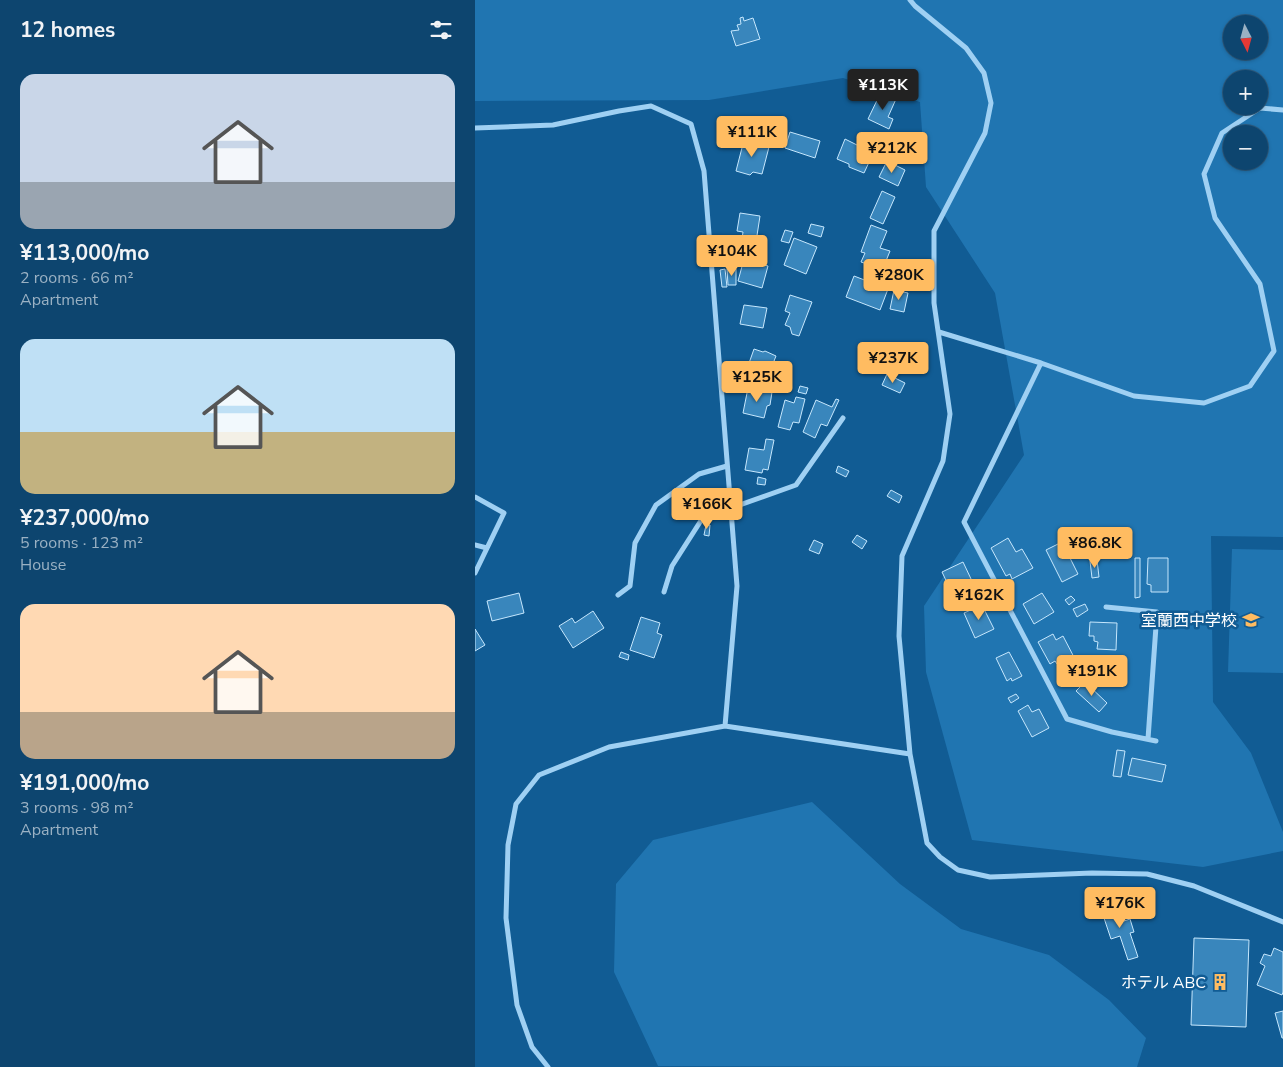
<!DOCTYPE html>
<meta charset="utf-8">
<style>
body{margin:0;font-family:"Nunito Sans","Noto Sans JP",sans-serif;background:#1b4f77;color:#f1f3f6;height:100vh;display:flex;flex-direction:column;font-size:19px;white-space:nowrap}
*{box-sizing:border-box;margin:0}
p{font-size:16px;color:#9ab1c3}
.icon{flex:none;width:28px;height:28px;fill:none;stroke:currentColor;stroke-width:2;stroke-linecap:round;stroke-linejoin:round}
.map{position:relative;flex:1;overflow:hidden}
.sheet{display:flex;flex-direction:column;background:#0d456f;width:475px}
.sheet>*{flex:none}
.needle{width:32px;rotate:174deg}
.fabs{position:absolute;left:748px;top:15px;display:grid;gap:10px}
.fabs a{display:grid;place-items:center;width:45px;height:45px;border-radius:50%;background:#0d456f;box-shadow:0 1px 4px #0004,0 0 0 1px #2d5d82;font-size:25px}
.price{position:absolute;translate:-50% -42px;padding:0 11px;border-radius:5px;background:#ffbc61;color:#111;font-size:16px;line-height:32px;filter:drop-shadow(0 1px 2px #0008)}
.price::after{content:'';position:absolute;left:50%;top:30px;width:15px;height:11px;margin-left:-8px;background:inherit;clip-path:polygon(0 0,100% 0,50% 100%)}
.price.selected{background:#222;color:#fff}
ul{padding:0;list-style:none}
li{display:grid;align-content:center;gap:10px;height:265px;padding:0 20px}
li span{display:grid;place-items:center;height:155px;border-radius:15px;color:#555}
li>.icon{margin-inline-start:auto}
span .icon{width:90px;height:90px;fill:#fffc;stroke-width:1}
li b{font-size:21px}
h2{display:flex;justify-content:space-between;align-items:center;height:60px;padding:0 20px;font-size:21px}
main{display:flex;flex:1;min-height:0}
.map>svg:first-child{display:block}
.green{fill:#2075b1;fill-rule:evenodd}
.building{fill:#3986bc;stroke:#c6e7fd}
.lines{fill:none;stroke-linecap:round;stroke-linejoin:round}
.street{stroke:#9fd0f3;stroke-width:5}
.labels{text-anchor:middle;stroke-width:5;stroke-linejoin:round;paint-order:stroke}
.poi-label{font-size:16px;fill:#fff;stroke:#115c94;text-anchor:end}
</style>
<main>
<section class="sheet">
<h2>12 homes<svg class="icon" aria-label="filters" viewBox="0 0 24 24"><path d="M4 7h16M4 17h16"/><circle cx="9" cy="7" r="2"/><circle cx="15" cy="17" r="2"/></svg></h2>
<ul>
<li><span style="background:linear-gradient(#c9d6e8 70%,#9aa5b1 0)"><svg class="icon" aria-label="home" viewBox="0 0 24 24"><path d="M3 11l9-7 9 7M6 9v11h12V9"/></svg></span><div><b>¥113,000/mo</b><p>2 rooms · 66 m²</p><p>Apartment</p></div></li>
<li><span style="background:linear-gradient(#bfe0f5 60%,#c2b280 0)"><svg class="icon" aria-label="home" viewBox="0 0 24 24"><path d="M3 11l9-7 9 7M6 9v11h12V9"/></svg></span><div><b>¥237,000/mo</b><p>5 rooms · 123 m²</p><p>House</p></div></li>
<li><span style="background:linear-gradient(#ffd9b3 70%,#b9a48a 0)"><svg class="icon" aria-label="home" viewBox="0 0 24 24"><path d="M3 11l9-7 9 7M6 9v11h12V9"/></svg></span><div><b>¥191,000/mo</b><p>3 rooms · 98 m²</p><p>Apartment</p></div></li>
</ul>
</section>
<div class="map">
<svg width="808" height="1067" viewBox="0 0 808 1067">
<rect width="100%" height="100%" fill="#115c94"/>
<!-- green -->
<path class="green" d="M0 0H808V537L736 536 738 702 776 753 808 832V851L728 867 497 840 451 672 449 606 549 455 520 293 451 187 445 102 368 78 234 100 0 101ZM756 24H784V51H756ZM756 79H784V106H756ZM756 134H784V161H756Z
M757 549 808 550V673L753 672Z
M337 802 425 884 486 929 574 955 634 1000 671 1038 662 1067 183 1066 139 972 141 884 178 840Z"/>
<!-- building -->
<path class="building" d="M268 17 269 21 278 18 285 39 261 46 256 31 264 30 262 25 266 24 265 18Z
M406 92 421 99 413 117 418 119 414 129 393 119Z
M315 132 345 141 340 158 310 148Z
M370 139 388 148 385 154 396 158 389 173 374 167V164L362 159Z
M269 140 294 147 287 174 278 172 275 175 261 171Z
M412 161 430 170 423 186 404 177Z
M407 191 420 197 408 224 395 218Z
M265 213 285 216 281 242 267 239 268 232 262 231Z
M336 224 349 227 346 237 333 233Z
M396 225 412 231 405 248 415 251 409 266 404 263 403 268 386 262 390 253 386 252Z
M310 230 318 232 314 243 306 241Z
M319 238 342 247 331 274 309 265Z
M269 259 293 266 287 288 263 281Z
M250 269 252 287H247L245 270Z
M252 269H261V285H253Z
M379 276 413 289 405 310 371 297Z
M419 290 433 293 429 312 415 309Z
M315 295 337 302 324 336 317 334 315 327 310 325 315 313 310 311Z
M269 305 292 308 288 328 265 324Z
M279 349 288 352 290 351 301 356 299 361 306 364 295 377 301 383 299 388 285 382V378L278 375 280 368 273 366Z
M412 374 430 383 425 393 407 385Z
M325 386 333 388 331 394 323 392Z
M276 389 297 392 295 405 292 406 289 418 268 413 272 393Z
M321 397 330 399 324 423 318 422 315 430 303 427 310 400 319 403Z
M361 399 364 400 352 426 346 424 340 438 328 432 341 400 357 407Z
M291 439 299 440 293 470 288 469 287 473 270 470 274 448 289 450Z
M363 466 374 471 371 477 361 472Z
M283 477 291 479 290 485 282 484Z
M416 490 427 496 424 503 412 496Z
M231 492 235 495 227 505 224 502Z
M231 525H235L234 536 229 535Z
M621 534H649V553H621Z
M382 535 392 541 387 549 377 542Z
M533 538 541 552 547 549 558 568 537 579 535 574 531 576 516 548Z
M339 540 348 544 344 554 334 550Z
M587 542 603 574 587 582 571 550Z
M660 558H665V597L660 598Z
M673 558H693V592H676V585L672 584Z
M622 560 624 577 617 578 615 561Z
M488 562 497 581 476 591 467 572Z
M44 593 49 613 17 621 12 601Z
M567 593 579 612 559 624 548 604Z
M596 596 600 600 594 605 590 600Z
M610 604 613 610 602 617 598 609Z
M507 605 519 629 500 638 489 613Z
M118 611 129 628 98 648 84 626 97 618 100 623Z
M166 617 185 623 182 633 187 635 179 658 155 650Z
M615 622 642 623 641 650 622 649 623 642 619 641V636H614Z
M0 629 10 645 0 651Z
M578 634 581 640 588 636 601 661 593 666 590 660 582 664 580 661 575 664 563 642Z
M146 652 154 655 153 660 144 657Z
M534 652 547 676 537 681 536 678 532 681 521 658Z
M637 671H643V680H637Z
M610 682 632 703 624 712 601 691Z
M541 694 544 698 536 703 533 698Z
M553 705 557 712 564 709 574 728 557 737 543 711Z
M642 750 650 751 646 777 638 776Z
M657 758 691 765 687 782 653 775Z
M643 903 649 921 655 919 659 932 655 933 663 957 653 960 645 936 636 939 626 909Z
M719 938 774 940 771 1027 716 1025Z
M799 948 808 952V992L807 995 782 985 790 966 785 963 789 954 796 956Z
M808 1011V1038H807L800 1013Z"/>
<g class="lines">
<!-- street -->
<path class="street" d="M435 0 440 6 491 48 509 73 516 103 510 133 459 231V303L475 414 468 461 427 556 424 636 435 754 452 843 465 857 483 870 515 877 617 873 672 874 719 886 808 922
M0 128 78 125 144 111 176 106 216 124 229 171 262 586 250 726
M464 332 566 363 659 396 729 403 775 386 799 351 785 284 740 218 729 174 747 133 785 108 808 110
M566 363 489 522 592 719 637 732 681 741
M0 497 29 513 0 573
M256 508 321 485 368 418
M0 545 12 548
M189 592 197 566 234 508 254 491
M143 595 155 586 160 543 181 505 224 474 252 466
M631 607 682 612 673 739
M73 1067 57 1047 42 1005 31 918 33 845 41 804 64 775 134 747 250 726 435 754"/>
</g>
<!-- icons -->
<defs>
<g id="school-bare" transform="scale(1.35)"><path d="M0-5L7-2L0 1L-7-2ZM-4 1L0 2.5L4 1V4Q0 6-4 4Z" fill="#ffbc61" stroke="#115c94" stroke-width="2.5" paint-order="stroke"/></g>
<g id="building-bare" transform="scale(1.35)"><path d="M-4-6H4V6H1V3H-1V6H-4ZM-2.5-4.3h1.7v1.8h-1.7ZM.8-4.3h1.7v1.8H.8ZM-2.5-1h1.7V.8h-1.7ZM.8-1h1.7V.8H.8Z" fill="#ffbc61" stroke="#115c94" stroke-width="2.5" paint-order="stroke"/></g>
</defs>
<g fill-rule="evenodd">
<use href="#school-bare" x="776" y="620"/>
<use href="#building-bare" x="745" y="982"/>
</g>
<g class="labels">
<!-- poi labels -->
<g class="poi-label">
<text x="762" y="626">室蘭西中学校</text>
<text x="731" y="988">ホテル ABC</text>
</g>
</g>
</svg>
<div class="fabs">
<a><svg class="needle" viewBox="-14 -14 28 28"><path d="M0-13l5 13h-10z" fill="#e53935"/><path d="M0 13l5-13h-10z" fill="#9ab1c3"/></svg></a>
<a>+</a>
<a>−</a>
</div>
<b class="price selected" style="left:408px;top:111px">¥113K</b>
<b class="price" style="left:277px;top:158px">¥111K</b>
<b class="price" style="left:417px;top:174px">¥212K</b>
<b class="price" style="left:257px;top:277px">¥104K</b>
<b class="price" style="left:424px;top:301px">¥280K</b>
<b class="price" style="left:418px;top:384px">¥237K</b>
<b class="price" style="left:282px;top:403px">¥125K</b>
<b class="price" style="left:232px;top:530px">¥166K</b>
<b class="price" style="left:620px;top:569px">¥86.8K</b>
<b class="price" style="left:504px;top:621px">¥162K</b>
<b class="price" style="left:617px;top:697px">¥191K</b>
<b class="price" style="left:645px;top:929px">¥176K</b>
</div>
</main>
